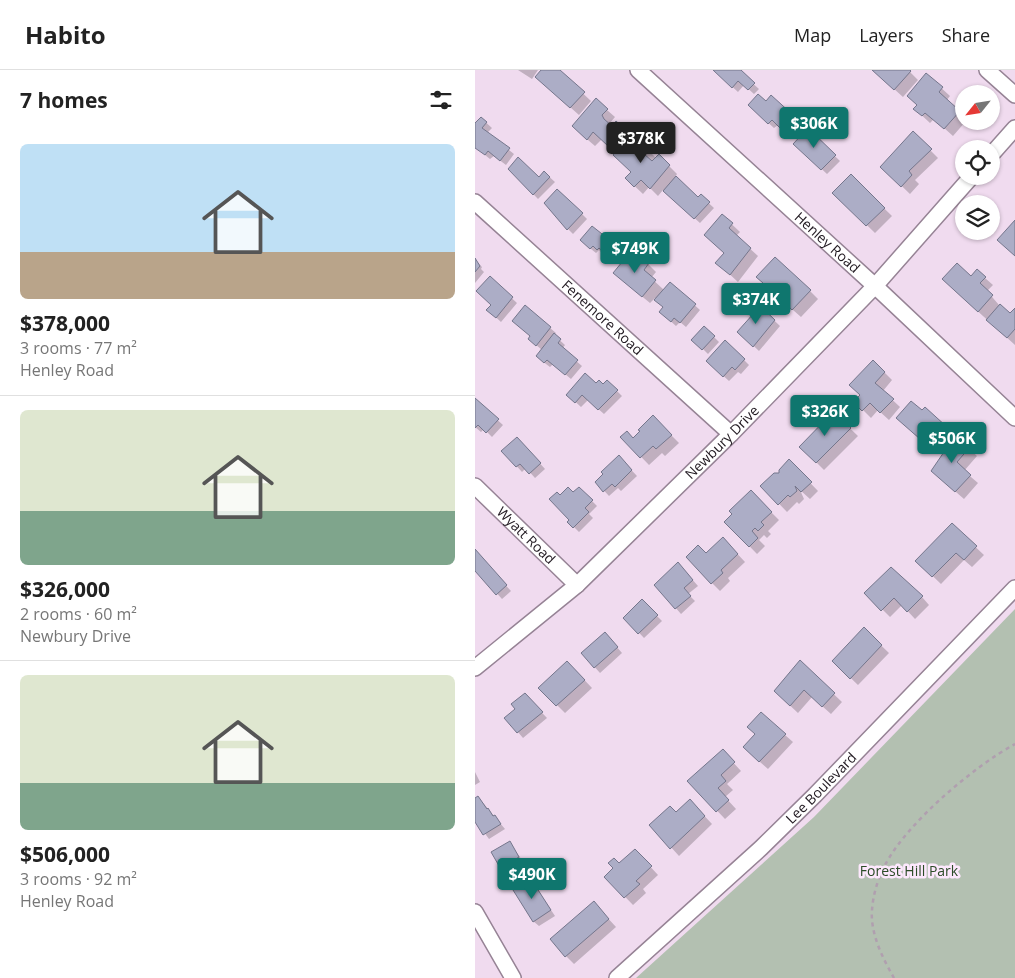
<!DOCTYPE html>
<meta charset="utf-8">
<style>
body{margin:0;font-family:"Open Sans",sans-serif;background:#f6f6f6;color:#222;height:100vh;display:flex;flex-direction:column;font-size:19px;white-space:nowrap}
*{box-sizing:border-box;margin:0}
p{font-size:16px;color:#767676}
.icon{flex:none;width:28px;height:28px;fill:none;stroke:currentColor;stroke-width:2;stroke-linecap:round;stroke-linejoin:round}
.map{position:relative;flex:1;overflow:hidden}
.details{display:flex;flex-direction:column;background:#fff;width:475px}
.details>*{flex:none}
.needle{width:32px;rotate:240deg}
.fabs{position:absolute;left:480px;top:15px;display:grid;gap:10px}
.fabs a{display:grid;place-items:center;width:45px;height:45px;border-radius:50%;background:#fff;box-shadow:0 1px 4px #0004;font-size:25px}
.price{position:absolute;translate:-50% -42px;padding:0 11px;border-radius:5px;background:#0f766e;color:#fff;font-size:16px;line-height:32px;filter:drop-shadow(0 1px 2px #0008)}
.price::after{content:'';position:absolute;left:50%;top:30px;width:15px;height:11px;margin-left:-8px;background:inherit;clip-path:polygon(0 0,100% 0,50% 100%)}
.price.active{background:#222;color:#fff}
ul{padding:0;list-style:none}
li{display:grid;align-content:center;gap:10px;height:265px;padding:0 20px}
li+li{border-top:1px solid #e0e0e0}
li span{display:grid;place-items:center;height:155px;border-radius:8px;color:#555}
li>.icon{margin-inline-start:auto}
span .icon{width:90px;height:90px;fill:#fffc;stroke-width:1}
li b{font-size:21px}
h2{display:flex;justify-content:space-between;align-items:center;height:60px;padding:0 20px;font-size:21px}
header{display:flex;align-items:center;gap:30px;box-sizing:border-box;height:70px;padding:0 25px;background:#fff;border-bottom:1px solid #e0e0e0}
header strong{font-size:24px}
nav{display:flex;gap:28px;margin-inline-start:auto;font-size:18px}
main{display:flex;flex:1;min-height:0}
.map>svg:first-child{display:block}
.green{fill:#b3c0b1}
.shadow{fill:#0003}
.building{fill:#acadc6;stroke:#75768c}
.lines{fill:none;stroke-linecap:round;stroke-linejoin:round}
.minor-casing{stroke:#968395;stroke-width:18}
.path{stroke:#b09faf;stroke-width:2.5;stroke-dasharray:4 4;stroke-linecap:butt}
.minor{stroke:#fff;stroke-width:15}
.labels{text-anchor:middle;stroke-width:5;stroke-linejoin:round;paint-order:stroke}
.street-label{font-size:14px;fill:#201920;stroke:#fde8fd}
.park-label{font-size:14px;fill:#2c4c27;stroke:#fde8fd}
</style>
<header>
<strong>Habito</strong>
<nav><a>Map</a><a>Layers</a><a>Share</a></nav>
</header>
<main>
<section class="details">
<h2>7 homes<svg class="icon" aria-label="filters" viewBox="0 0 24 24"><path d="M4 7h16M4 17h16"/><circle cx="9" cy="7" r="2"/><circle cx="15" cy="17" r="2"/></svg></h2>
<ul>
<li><span style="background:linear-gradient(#bfe0f5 70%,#b9a48a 0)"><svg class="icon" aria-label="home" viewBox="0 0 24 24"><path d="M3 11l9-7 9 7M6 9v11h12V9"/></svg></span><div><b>$378,000</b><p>3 rooms · 77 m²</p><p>Henley Road</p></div></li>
<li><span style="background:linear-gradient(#dfe7d0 65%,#7fa58c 0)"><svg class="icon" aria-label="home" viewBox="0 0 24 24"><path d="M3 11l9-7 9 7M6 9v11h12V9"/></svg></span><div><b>$326,000</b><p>2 rooms · 60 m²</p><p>Newbury Drive</p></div></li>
<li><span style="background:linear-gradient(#dfe7d0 70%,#7fa58c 0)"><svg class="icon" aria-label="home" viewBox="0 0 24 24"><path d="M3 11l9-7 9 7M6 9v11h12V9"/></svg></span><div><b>$506,000</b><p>3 rooms · 92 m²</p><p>Henley Road</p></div></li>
</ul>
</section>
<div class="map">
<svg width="540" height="908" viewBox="0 0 540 908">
<rect width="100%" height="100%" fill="#f0dbef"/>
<!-- green -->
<path class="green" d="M540 539V908H161L339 747Z"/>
<!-- shadow -->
<path class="shadow" d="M43 0H63L57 9Z
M68 0H83L116 31 104 45 69 14Z
M239 0H263L284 19 279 24 269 15 263 22Z
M398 0H433L443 10 428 27Z
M451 4 475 26 471 31 489 47V51H491L478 66 459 49 455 53 440 39 443 36Z
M291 32 317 46 322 51 311 63 303 55 299 58 279 40Z
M132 40 140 47 134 54 136 56 138 57 141 53 156 67 147 77 151 82 173 80 181 88 184 86 202 104 200 107 223 129 226 126 239 138 225 153 188 120 183 126 174 117 168 124 151 108 157 102 141 83 127 69 120 76 106 64Z
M6 48 17 58 12 63 39 84 31 95 19 86 15 89 0 77V56Z
M333 60 365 91 352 104 320 74Z
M438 63 463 88 440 110 444 114 435 124 407 97Z
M34 99 64 109 70 103 80 112 63 129Z
M376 106 417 146 400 163 359 123Z
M83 120 112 149 98 164 81 147 83 144Z
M248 146 265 162 261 166 283 186 263 212 250 200Z
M111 175 140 176 145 181 138 189 130 182 128 184 124 180 121 183Z
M0 190 7 197 6 199 9 202 0 213Z
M173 194 181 202 176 208 189 220 195 213 225 240 211 257 205 252 201 256 191 247 189 238 180 228 175 233 147 210Z
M496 207 510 208 518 215 512 221 524 235 536 245 540 240V275L476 217Z
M15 208 42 233 26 252 13 240 17 235Z
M285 218 335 221 343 229 326 247 310 233 306 238Z
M281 233 305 256 284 281 264 262 281 243Z
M50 237 81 263 79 265 90 275 87 279 107 296 96 309 78 294 75 297 67 291V280L60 274 57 266Z
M229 257 244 272 233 284 218 269Z
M250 271 274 295 266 304 263 302 254 311 232 291Z
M398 291 417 310 408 321 425 337 414 350 403 340 396 348 380 332 386 326Z
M132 311 147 326 129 344 113 330 106 337 93 325 121 315H128Z
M0 330 28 355 17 367 9 359 6 362 0 357Z
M450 339 502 386 489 401 503 413 489 429 466 409 473 379 469 375 461 383 431 356Z
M359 343 383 366 349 400 326 377Z
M178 347 204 373 190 386 187 383 174 395 147 367 158 369Z
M42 368 70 399 60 408 51 398 47 402 28 381Z
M144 387 162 406 146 421 143 418 134 426 121 412Z
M314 391 343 421 335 429 325 420 329 429 324 434 322 432 312 442 287 416 306 404Z
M104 418 122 436 114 444 118 448 104 462 94 452 96 450 85 427 98 424Z
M276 422 304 450 293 461 296 464 292 468 289 465 284 470 290 476 282 484 251 452Z
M477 455 509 485 497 497 489 490 466 514 442 491Z
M256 477 270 492 253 508 255 511 245 521 237 513 231 485Z
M0 481 36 521 27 529 0 499Z
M208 499 223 516 213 524 220 531 206 544 181 515Z
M391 523 447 527 454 535 440 549 427 535 415 547Z
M167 531 187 551 169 568 150 548Z
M389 559 414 583 383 615 358 591Z
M135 569 147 583 125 603 108 584Z
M325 592 367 632 356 644 337 627 323 643 308 629Z
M100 600 117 618 90 643 65 618Z
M50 625 72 648 48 668 31 648 42 639Z
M310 665 318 672 293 699 277 685Z
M255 689 266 701 252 714 258 720 250 727 261 739 250 749 214 711Z
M0 702 5 712 0 715Z
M3 727 30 759 14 769 0 750V729Z
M222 738 237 754 204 786 176 755 201 743Z
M35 773 49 793 43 795 49 805 37 812 32 807Z
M160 780 183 805 168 819 171 823 158 835 131 807Z
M56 810 80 846 64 856 58 851Z
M119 833 141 857 99 894 91 886Z"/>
<!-- building -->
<path class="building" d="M66 0H85L110 22 95 38 60 7Z
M238 0H266L280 13 273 20 263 11 257 18Z
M397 0H435L436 1 419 20Z
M451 3 468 17 464 22 485 41 469 59 450 43 447 46 438 39 442 35 432 26Z
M283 24 291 31 296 25 318 45 306 59 297 50 293 54 273 35Z
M121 28 133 39 127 45 129 49 137 56 141 51 149 58 133 76 118 62 112 70 97 56Z
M6 47 12 52 7 58 35 78 25 91 13 81 10 85 0 78V53Z
M333 58 361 85 346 100 318 74Z
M438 61 457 79 434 101 437 105 426 117 405 97Z
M162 68 174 79 169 84 177 91 184 84 195 95 175 119 166 110 159 117 150 108 156 102 138 85 146 75 151 80Z
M43 87 64 107 69 101 75 107 58 125 33 99Z
M376 104 410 138 391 156 357 123Z
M201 106 223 127 226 124 235 132 219 149 188 121Z
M82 119 108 143 92 160 69 133Z
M247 144 258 153 254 158 276 178 255 205 240 193 249 183 229 165Z
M540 150V186L522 170Z
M117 156 141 175 132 185 124 178 122 180 118 176 115 179 105 170Z
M157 180 174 193 169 200 181 210 167 227 138 203Z
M300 187 336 220 317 240 302 226 297 231 283 218 288 213 281 207Z
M0 188 5 196 0 202Z
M482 193 496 206 502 199 511 207 505 213 518 225 503 242 467 209Z
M15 206 38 227 21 248 11 240 16 235 1 221Z
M195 212 221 234 205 253 199 248 196 252 184 242 188 237 179 230Z
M281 232 300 250 278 277 262 262 279 243 274 239Z
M525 234 535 243 540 238V259L532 268 511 250Z
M50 235 76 257 61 276 53 269 55 266 37 251Z
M229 256 240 266 227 280 216 270Z
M79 263 86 269 83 273 103 290 90 305 72 290 69 293 61 286Z
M250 270 270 289 260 300 257 297 248 307 231 291Z
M398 290 410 302 400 313 419 329 405 343 395 333 387 341 378 332 385 325 374 315Z
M110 303 121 313 124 310 128 314 132 310 143 320 123 340 107 325 100 333 91 325Z
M0 328 24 349 11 363 3 355 0 358Z
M436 331 447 340 450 337 472 357 453 376 421 348Z
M359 341 376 358 341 393 324 377Z
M178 345 197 365 181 379 178 376 165 388 145 367 152 361 158 368 165 361 163 360Z
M478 363 495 377 482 392 496 405 480 422 456 401 471 379 467 375Z
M42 367 66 393 54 404 45 394 41 397 26 381Z
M144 385 157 400 140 417 137 414 128 422 120 412 128 404 126 402Z
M314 389 337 412 326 422 320 416 322 421 315 427 313 425 303 435 285 416 299 403H304V400Z
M93 417 98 422 104 417 118 430 110 438 114 442 98 458 92 452 94 450 74 429 82 422 85 425Z
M276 420 297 442 286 452 289 455 283 461 280 458 277 461 283 468 274 477 249 452 257 444 254 441Z
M477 453 502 476 489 490 481 483 457 507 440 491Z
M248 467 263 484 246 500 248 503 236 514 211 487 223 475 231 483Z
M0 479 32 515 21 525 0 501Z
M203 492 218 510 209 518 216 526 200 539 179 515Z
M416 497 448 526 432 542 419 528 406 541 389 523Z
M167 529 183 545 163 564 148 548Z
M389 557 407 575 375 609 357 591Z
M130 562 143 577 119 598 106 583Z
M325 590 360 623 347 637 329 620 315 636 299 621Z
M92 591 110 610 81 636 63 618Z
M50 623 68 642 42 663 29 648 40 639 36 634Z
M286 642 311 664 284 692 268 677 280 664 272 657Z
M248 679 260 692 246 705 251 711 243 718 254 730 241 742 212 711Z
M3 726 12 739 13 738 18 746 20 745 26 754 8 765 0 752V728Z
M215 729 230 746 195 779 174 755 195 736 201 742Z
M35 771 44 787 39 790 45 800 31 808 16 782Z
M160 779 177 796 161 811 165 814 149 828 129 807 138 798 133 793 139 788 144 793Z
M56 809 76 840 58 852 38 820Z
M119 831 134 849 90 887 75 869Z"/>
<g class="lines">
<!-- minor casing -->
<g class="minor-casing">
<g id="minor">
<path id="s1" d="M163 0 400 216 540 348"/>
<path d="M512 0 540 25"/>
<path d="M516 85 540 58"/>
<path id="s2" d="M0 132 256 364"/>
<path id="s3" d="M0 416 102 515"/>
<path id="s4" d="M0 598 102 515 256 364 400 216 497 106"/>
<path d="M0 842 38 908"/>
<path id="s5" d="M142 908 286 778 340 725 540 518"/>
</g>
</g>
<!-- path -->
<path class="path" d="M419 908C408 889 395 863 397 840 398 825 403 808 410 795 432 753 498 697 540 674"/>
<!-- minor -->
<use href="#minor" class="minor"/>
</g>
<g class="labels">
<!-- street labels -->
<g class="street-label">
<text dy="5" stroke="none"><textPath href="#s1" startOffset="256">Henley Road</textPath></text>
<text dy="5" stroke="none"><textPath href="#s2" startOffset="172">Fenemore Road</textPath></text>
<text dy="5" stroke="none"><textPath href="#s4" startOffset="335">Newbury Drive</textPath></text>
<text dy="5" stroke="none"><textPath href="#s3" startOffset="71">Wyatt Road</textPath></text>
<text dy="5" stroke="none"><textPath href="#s5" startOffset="279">Lee Boulevard</textPath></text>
</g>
<!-- park labels -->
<g class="park-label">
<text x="434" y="806">Forest Hill Park</text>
</g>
</g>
</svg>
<div class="fabs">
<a><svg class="needle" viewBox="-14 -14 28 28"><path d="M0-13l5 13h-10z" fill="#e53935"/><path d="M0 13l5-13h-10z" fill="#767676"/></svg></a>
<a><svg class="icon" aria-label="locate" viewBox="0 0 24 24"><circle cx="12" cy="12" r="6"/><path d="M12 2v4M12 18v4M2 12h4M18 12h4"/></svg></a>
<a><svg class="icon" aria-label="layers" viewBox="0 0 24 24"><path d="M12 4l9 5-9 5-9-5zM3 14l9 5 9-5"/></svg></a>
</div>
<b class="price" style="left:339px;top:79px">$306K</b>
<b class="price active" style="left:166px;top:94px">$378K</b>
<b class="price" style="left:160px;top:204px">$749K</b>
<b class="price" style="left:281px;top:255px">$374K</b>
<b class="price" style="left:350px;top:367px">$326K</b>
<b class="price" style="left:477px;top:394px">$506K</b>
<b class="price" style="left:57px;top:830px">$490K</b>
</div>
</main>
